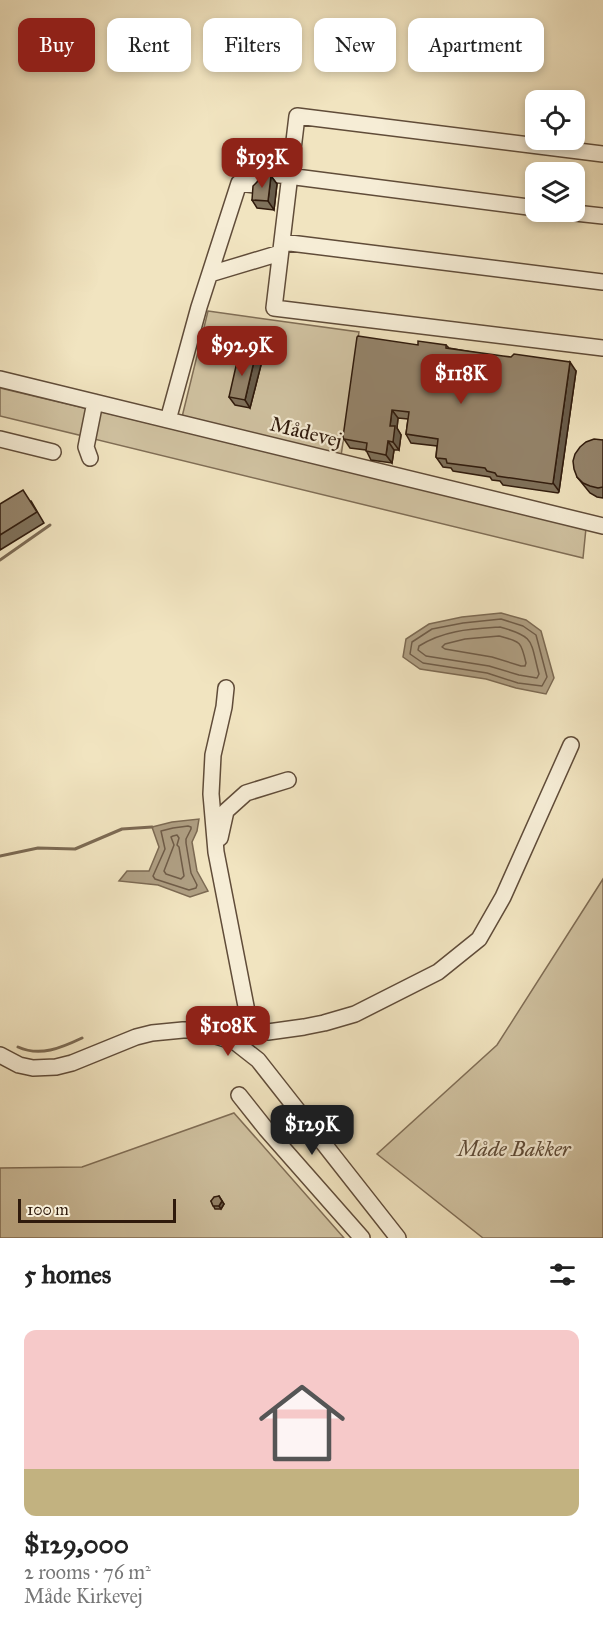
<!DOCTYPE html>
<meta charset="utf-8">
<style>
body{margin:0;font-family:"IM FELL Great Primer",serif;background:#f6f6f6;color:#222;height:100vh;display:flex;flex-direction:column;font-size:22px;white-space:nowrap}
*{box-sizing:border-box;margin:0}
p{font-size:20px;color:#767676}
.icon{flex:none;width:33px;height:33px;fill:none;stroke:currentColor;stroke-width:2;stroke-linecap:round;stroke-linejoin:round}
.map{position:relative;height:1238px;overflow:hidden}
.side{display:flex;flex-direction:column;background:#fff;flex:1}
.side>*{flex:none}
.hud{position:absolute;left:18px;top:18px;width:567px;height:54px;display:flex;gap:12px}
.tools{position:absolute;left:525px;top:90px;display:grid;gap:12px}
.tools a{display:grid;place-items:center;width:60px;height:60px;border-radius:12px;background:#fff;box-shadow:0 3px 9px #0003;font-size:30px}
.scale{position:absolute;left:18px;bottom:15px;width:158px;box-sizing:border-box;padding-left:6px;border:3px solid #2f1a0c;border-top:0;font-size:16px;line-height:21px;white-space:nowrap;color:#2f1a0c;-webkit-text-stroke:4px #f6edd6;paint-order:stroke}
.price{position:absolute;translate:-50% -51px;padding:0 14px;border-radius:12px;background:#8f2418;color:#fff;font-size:20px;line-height:39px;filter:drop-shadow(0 2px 3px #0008)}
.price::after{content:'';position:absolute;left:50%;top:36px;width:18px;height:14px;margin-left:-9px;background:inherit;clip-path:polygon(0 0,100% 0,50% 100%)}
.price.selected{background:#222;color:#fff}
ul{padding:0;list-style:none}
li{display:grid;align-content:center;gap:12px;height:318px;padding:0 24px}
li span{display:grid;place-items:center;height:186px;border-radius:12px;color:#555}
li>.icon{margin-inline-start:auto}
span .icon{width:108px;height:108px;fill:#fffc;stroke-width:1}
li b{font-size:26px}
h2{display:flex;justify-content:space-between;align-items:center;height:72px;padding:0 24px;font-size:26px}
.pill{padding:0 21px;border-radius:12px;background:#fff;box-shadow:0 3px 9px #0003;font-size:21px;line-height:54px}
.pill.selected{background:#8f2418;color:#fff}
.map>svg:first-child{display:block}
.green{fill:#d0c2a1;stroke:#806e56;stroke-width:1.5}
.water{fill:#af9f83;stroke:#7c6a53;stroke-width:1.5}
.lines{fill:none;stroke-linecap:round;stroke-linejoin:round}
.shore{stroke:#6f5c48;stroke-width:1.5}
.stream{stroke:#7c6a53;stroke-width:3}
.minor-casing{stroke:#604c39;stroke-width:18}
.minor{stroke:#f6edd6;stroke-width:15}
.wall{fill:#7f715b;stroke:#2f1a0c;stroke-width:1.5}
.shaded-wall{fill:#685c4a;stroke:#2f1a0c;stroke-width:1.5}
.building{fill:#94836a;stroke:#2f1a0c;stroke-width:1.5}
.labels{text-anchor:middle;stroke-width:4.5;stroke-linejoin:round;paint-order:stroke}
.street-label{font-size:21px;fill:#2f1a0c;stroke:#f6edd6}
.park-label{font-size:21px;font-style:italic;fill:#5f4c39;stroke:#f6edd6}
</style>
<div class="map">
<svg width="603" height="1238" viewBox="0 0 603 1238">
<rect width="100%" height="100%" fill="#f1e4c0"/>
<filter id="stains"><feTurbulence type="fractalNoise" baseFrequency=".00333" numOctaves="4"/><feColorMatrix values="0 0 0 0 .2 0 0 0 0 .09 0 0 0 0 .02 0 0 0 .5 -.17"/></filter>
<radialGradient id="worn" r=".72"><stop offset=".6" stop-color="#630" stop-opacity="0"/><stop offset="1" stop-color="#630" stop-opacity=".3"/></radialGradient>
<!-- green -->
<path class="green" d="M208 311 359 332 341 456 182 417Z
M0 388 88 409 83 436 0 416Z
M98 411 586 528 583 558 94 439Z
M603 879V1238H483L377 1154 497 1045Z
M234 1113 344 1238H0V1168L82 1167Z"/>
<!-- water -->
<path class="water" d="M501 613 526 620 541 631 554 678 546 694 516 688 486 679 420 669 403 657 406 639 429 624 462 617Z
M199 819 197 831 192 842 197 871 208 891 190 897 158 885 119 881 127 871H149L159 847 152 827 172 822Z"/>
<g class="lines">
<!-- shore -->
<path class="shore" d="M501 619 523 626 536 635 547 677 542 686 518 683 487 673 423 663 410 654 412 642 432 629 463 623Z
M500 627C536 637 530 641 539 674L537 678 519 675 489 666 426 656 418 650 419 646C444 630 471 629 500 627Z
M499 636C521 642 521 641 526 663L525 666H521L492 657 445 649 442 647 445 644 465 639Z
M188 826 191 827V829L186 839V843L191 873 197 885 196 888 189 890 155 879 153 876 165 849 161 831 173 828Z
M177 835 179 838 177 845 179 847 184 876 181 879 166 874 164 871 174 845 171 837 173 836Z"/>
<!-- stream -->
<path class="stream" d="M0 560 50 525
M0 856 38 848 75 849 122 829 152 827
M18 1047C40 1057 61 1048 82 1038"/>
<!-- minor casing -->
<g class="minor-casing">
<path id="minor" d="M603 154 297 116 274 308 603 348
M566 212 603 216
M282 242 603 282
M210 274 280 253
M0 379 603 526
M168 420 199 307 239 183 255 185 257 172 536 208
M0 439 53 452
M90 458 86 447 95 402
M226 688 224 707 213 755 211 794 216 852 251 1032H268L304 1027 324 1023 355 1014 438 972 479 939 503 897 571 745
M220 838 226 811 246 793 288 780
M0 1055 19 1065 33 1068 56 1067 72 1063 136 1037 152 1033 183 1030H196L235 1042 258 1060 398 1238
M239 1095 266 1129 362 1238"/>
</g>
<!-- minor -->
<use href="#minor" class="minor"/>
</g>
<!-- wall -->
<path class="wall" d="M271 176 277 184 274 210 257 208 252 200Z
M418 345H446L449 348 576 371 559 491 558 493 503 485 500 481 492 480 490 477 453 471 451 468 443 467 436 457 437 446 411 443 406 434 408 419 398 418 397 428 401 435 399 450H394L392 463 371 460 366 450 350 448 344 439Z
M261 365 250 408 235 405 229 397Z
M603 440V498L597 497 590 493 577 477Z
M31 501 44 523 0 550V504Z
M219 1196 224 1204 221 1209H215L211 1201Z"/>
<!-- shaded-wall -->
<path class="shaded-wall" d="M271 176 277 184 274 210 268 201Z
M255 357 261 365 250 408 245 400Z
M570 362 576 371 559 491 553 483Z
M392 410 398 418 397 428 401 435 399 450 393 442 390 426Z
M388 441 394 450 392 463 386 455Z
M222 1201 224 1204 221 1209 219 1206Z"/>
<!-- building -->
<path class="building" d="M260 175 271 176 268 201 252 200 253 186 257 182Z
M358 336 418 345V341L446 345V348L503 356 511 357 514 354 570 362 553 483 552 484 497 476 495 473 487 471 485 468 447 463 446 459 437 458 436 457 438 439 406 434 409 412 392 410 390 426H395L393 442 388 441 386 455 366 451 367 443 344 439 343 437 357 337Z
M239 353 255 357 245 400 229 397Z
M594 439 603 440V487L598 488 590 486 583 483 577 477 574 469 573 461 575 454 580 447 586 442Z
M23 490 37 512 0 535V504Z
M219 1196 222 1201 219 1206H213L211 1201 214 1197Z"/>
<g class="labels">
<!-- street labels -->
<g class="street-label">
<text transform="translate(306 432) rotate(14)" y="7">Mådevej</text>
</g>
<!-- park labels -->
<g class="park-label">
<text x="514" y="1156">Måde Bakker</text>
</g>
</g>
<rect width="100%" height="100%" filter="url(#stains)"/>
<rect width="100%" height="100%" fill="url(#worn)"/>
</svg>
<div class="tools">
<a><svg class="icon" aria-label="locate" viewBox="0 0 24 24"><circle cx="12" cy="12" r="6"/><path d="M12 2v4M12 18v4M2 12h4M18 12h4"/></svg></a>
<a><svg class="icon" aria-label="layers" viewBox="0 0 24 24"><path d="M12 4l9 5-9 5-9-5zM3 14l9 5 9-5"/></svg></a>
</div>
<div class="scale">100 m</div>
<b class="price" style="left:262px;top:189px">$193K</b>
<b class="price" style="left:242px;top:377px">$92.9K</b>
<b class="price" style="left:461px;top:405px">$118K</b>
<b class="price" style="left:228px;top:1057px">$108K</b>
<b class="price selected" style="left:312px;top:1156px">$129K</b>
<div class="hud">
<a class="pill selected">Buy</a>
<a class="pill">Rent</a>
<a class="pill">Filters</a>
<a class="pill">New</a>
<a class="pill">Apartment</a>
</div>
</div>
<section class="side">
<h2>5 homes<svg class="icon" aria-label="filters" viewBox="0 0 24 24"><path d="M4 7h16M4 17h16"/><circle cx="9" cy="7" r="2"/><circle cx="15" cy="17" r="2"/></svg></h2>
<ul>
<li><span style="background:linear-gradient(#f6c9c9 75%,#c2b280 0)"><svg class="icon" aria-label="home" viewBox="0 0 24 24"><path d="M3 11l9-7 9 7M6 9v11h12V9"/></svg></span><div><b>$129,000</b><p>2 rooms · 76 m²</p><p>Måde Kirkevej</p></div></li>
</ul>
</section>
